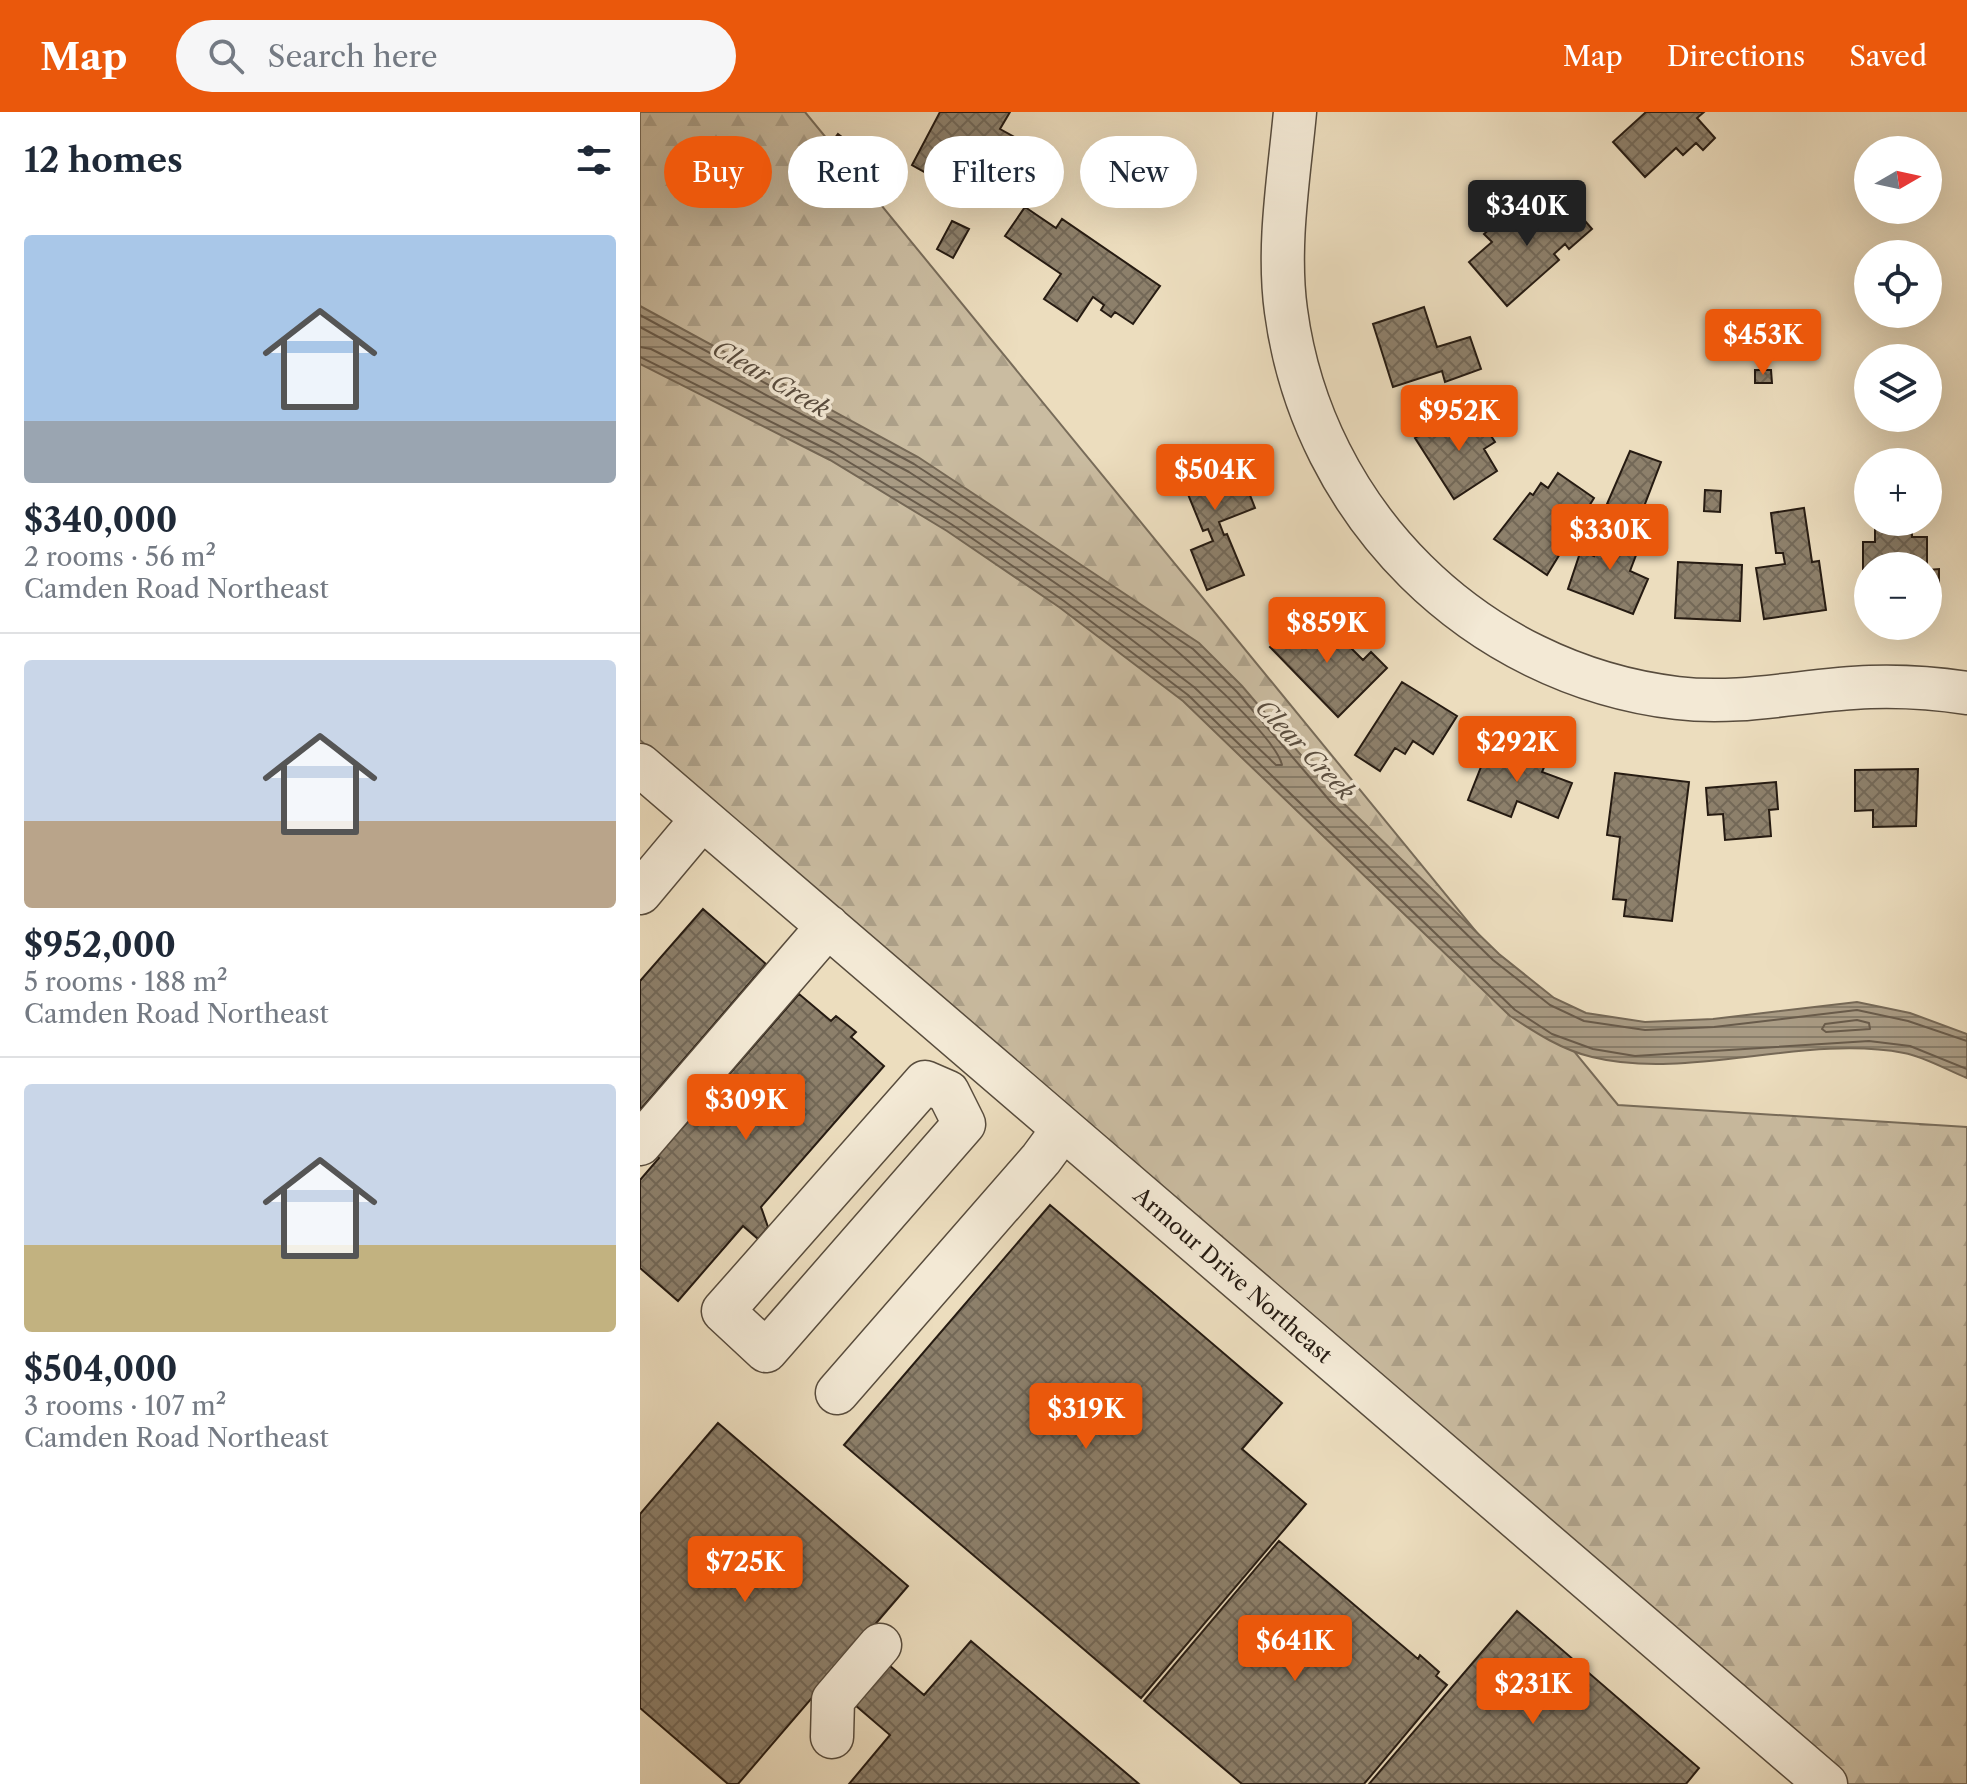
<!DOCTYPE html>
<meta charset="utf-8">
<style>
body{margin:0;font-family:"Libre Caslon Text",serif;background:#f6f6f7;color:#1f2937;height:100vh;display:flex;flex-direction:column;font-size:30px;white-space:nowrap}
*{box-sizing:border-box;margin:0}
p{font-size:26px;color:#747a83}
.icon{flex:none;width:44px;height:44px;fill:none;stroke:currentColor;stroke-width:2;stroke-linecap:round;stroke-linejoin:round}
.map{position:relative;flex:1;overflow:hidden}
.sheet{display:flex;flex-direction:column;background:#fff;width:640px}
.sheet>*{flex:none}
.guide{position:absolute;left:24px;top:24px;width:760px;height:72px;display:flex;gap:16px}
.needle{width:52px;rotate:81deg}
.controls{position:absolute;left:1214px;top:24px;display:grid;gap:16px}
.controls a{display:grid;place-items:center;width:88px;height:88px;border-radius:50%;background:#fff;box-shadow:0 8px 32px #0002;font-size:40px}
.price{position:absolute;translate:-50% -68px;padding:0 18px;border-radius:8px;background:#ea580c;color:#fff;font-size:26px;line-height:52px;filter:drop-shadow(0 2px 4px #0008)}
.price::after{content:'';position:absolute;left:50%;top:48px;width:24px;height:18px;margin-left:-12px;background:inherit;clip-path:polygon(0 0,100% 0,50% 100%)}
.price.active{background:#222;color:#fff}
ul{padding:0;list-style:none}
li{display:grid;align-content:center;gap:16px;height:424px;padding:0 24px}
li+li{border-top:2px solid #e0e1e3}
li span{display:grid;place-items:center;height:248px;border-radius:8px;color:#555}
li>.icon{margin-inline-start:auto}
span .icon{width:144px;height:144px;fill:#fffc;stroke-width:1}
li b{font-size:34px}
h2{display:flex;justify-content:space-between;align-items:center;height:96px;padding:0 24px;font-size:34px}
.chip{padding:0 28px;border-radius:36px;background:#fff;box-shadow:0 8px 32px #0002;font-size:28px;line-height:72px}
.chip.active{background:#ea580c;color:#fff}
header{display:flex;align-items:center;gap:48px;box-sizing:border-box;height:112px;padding:0 40px;background:#ea580c;color:#fff}
header strong{font-size:38px}
nav{display:flex;gap:44px;margin-inline-start:auto;font-size:28px}
.search{width:560px;height:72px;background:#f6f6f7;display:flex;align-items:center;gap:20px;box-sizing:border-box;padding:0 28px;border-radius:44px;color:#747a83;font-size:30px}
main{display:flex;flex:1;min-height:0}
.map>svg:first-child{display:block}
.forest{fill:url(#forest-firs);stroke:#786c5a;stroke-width:2}
.water{fill:url(#water-rules);stroke:#756856;stroke-width:2}
.lines{fill:none;stroke-linecap:round;stroke-linejoin:round}
.shore{stroke:#685b4b;stroke-width:2}
.building{fill:url(#building-cross-hatch);stroke:#261b12;stroke-width:2}
.minor-casing{stroke:#584c3d;stroke-width:45}
.minor{stroke:#f3e9d5;stroke-width:42}
.labels{text-anchor:middle;stroke-width:7;stroke-linejoin:round;paint-order:stroke}
.street-label{font-size:22px;fill:#261b12;stroke:#f3e9d5}
.water-label{font-size:24px;font-style:italic;fill:#5a4e40;stroke:#f3e9d5}
</style>
<header>
<strong>Map</strong>
<div class="search"><svg class="icon" aria-label="search" viewBox="0 0 24 24"><circle cx="10" cy="10" r="6"/><path d="M15 15l6 6"/></svg>Search here</div>
<nav><a>Map</a><a>Directions</a><a>Saved</a></nav>
</header>
<main>
<section class="sheet">
<h2>12 homes<svg class="icon" aria-label="filters" viewBox="0 0 24 24"><path d="M4 7h16M4 17h16"/><circle cx="9" cy="7" r="2"/><circle cx="15" cy="17" r="2"/></svg></h2>
<ul>
<li><span style="background:linear-gradient(#a9c7e8 75%,#9aa5b1 0)"><svg class="icon" aria-label="home" viewBox="0 0 24 24"><path d="M3 11l9-7 9 7M6 9v11h12V9"/></svg></span><div><b>$340,000</b><p>2 rooms · 56 m²</p><p>Camden Road Northeast</p></div></li>
<li><span style="background:linear-gradient(#c9d6e8 65%,#b9a48a 0)"><svg class="icon" aria-label="home" viewBox="0 0 24 24"><path d="M3 11l9-7 9 7M6 9v11h12V9"/></svg></span><div><b>$952,000</b><p>5 rooms · 188 m²</p><p>Camden Road Northeast</p></div></li>
<li><span style="background:linear-gradient(#c9d6e8 65%,#c2b280 0)"><svg class="icon" aria-label="home" viewBox="0 0 24 24"><path d="M3 11l9-7 9 7M6 9v11h12V9"/></svg></span><div><b>$504,000</b><p>3 rooms · 107 m²</p><p>Camden Road Northeast</p></div></li>
</ul>
</section>
<div class="map">
<svg width="1327" height="1672" viewBox="0 0 1327 1672">
<defs>
<pattern id="forest-firs" width="22" height="20" patternUnits="userSpaceOnUse" patternTransform="scale(2)"><rect width="22" height="20" fill="#cabca1"/><path d="M5 1l3.5 6h-7zM16 11l3.5 6h-7z" fill="#ada18a"/></pattern>
<pattern id="water-rules" width="6" height="5" patternUnits="userSpaceOnUse" patternTransform="scale(2)"><rect width="6" height="5" fill="#a99b84"/><path d="M0 2.5h6" fill="none" stroke="#897e6b"/></pattern>
<pattern id="building-cross-hatch" width="8" height="8" patternUnits="userSpaceOnUse" patternTransform="scale(2)"><rect width="8" height="8" fill="#8d806b"/><path d="M0 0l8 8M0 8l8-8" fill="none" stroke="#736857"/></pattern>
</defs>
<rect width="100%" height="100%" fill="#ecddbe"/>
<filter id="stains"><feTurbulence type="fractalNoise" baseFrequency=".0025" numOctaves="4"/><feColorMatrix values="0 0 0 0 .2 0 0 0 0 .09 0 0 0 0 .02 0 0 0 .5 -.17"/></filter>
<radialGradient id="worn" r=".72"><stop offset=".6" stop-color="#630" stop-opacity="0"/><stop offset="1" stop-color="#630" stop-opacity=".3"/></radialGradient>
<!-- forest -->
<path class="forest" d="M0 0H165L978 993 1327 1015V1672H1205L0 628Z"/>
<!-- water -->
<path class="water" d="M0 194 278 345 559 531 602 574 695 683 859 842 914 886 946 901 1005 910 1073 907 1217 890 1270 901 1327 922V966C1307 958 1285 945 1264 941 1164 922 1048 969 952 945 922 938 896 921 870 904L543 589 419 495 307 419 190 348 0 252Z"/>
<g class="lines">
<!-- shore -->
<path class="shore" d="M0 203 274 352 553 537 597 580 690 689 853 848 910 893 944 909 1005 918 1074 915 1217 898 1268 909 1327 929
M0 215 269 360 511 518C538 538 636 624 642 653H636L554 575 430 481 317 404 199 332 11 237 0 235
M0 245 194 341 311 412 424 489 548 583 875 898 912 922 953 937 995 944 1229 929 1270 934 1327 957
M1217 908 1229 911 1230 917 1186 920 1182 917 1185 912Z"/>
</g>
<!-- building -->
<path class="building" d="M300 0H370L360 17 376 26 340 89 320 77 339 44 322 35 302 70 272 53Z
M1006 0H1064L1057 6 1075 26 1063 38 1056 31 1043 43 1036 36 1005 65 973 30Z
M198 22 224 42 196 79 170 59Z
M925 86 952 117 929 137 925 132 914 142 919 148 867 194 829 150 852 130 844 122 874 96 884 108 900 93 908 102Z
M385 95 416 116 422 107 520 174 493 212 475 200 471 205 461 198 464 193 453 185 437 209 404 187 421 162 365 124Z
M312 109 329 117 313 146 297 137Z
M784 195 797 235 830 225 841 257 805 270 802 259 753 275 733 212Z
M1115 258H1131L1132 271H1115Z
M836 301 855 330 844 337 857 359 814 387 775 326 808 306 814 315Z
M564 336 571 354 595 345 615 396 579 410 584 423 587 422 604 463 567 478 551 438 573 429 568 417 563 419 534 348Z
M990 339 1021 350 1000 405 967 392Z
M918 361 954 386 907 463 854 427 890 381 893 383 901 371 908 376Z
M1065 378 1081 379 1080 400 1064 399Z
M1164 396 1172 450 1179 449 1186 498 1124 507 1116 456 1145 452 1143 441H1136L1131 401Z
M1235 410H1272V425H1287V454H1228V490H1222V467H1227V457H1223V430H1235Z
M964 412 991 422 989 436 998 438 990 459 1008 467 993 502 928 477 941 438 954 444Z
M1038 450 1102 453 1100 509 1035 506Z
M1299 457V494H1288V458Z
M665 502 693 531 700 525 723 548 731 540 747 556 698 605 630 535Z
M762 570 817 604 793 642 773 629 765 642 755 636 740 659 715 643Z
M850 632 905 653 902 660 932 671 918 706 877 689 871 705 828 688Z
M1278 657 1276 714 1233 715V698L1215 699V658Z
M975 661 1049 670 1032 809 984 804 986 788 973 787 980 725 967 723Z
M1136 670 1138 697 1129 698 1131 724 1085 728 1083 702 1068 703 1066 676Z
M63 797 126 852 0 998V869Z
M159 882 191 909 196 904 216 920 211 925 244 954 121 1095 128 1115 118 1127 103 1114 38 1189 0 1156V1068L19 1046 8 1036 34 1007 43 1015Z
M410 1093 642 1291 602 1337 666 1392 501 1586 204 1333Z
M78 1311 268 1474 98 1672H88L0 1596V1402Z
M639 1429 778 1547 780 1543 799 1560 796 1564 807 1573 724 1672H602L504 1589Z
M877 1499 1059 1656 1046 1672H729Z
M331 1529 499 1672H209L250 1623 209 1588 243 1548 284 1583Z"/>
<g class="lines">
<!-- minor casing -->
<g class="minor-casing">
<path id="minor" d="M655 0C649 65 637 134 646 199 673 401 835 562 1037 586 1103 594 1165 577 1230 575 1262 574 1295 576 1327 581
M0 653 1186 1672
M0 781 62 707
M285 970 308 980 324 1012 126 1239 83 1199Z
M0 1032 188 814
M197 1281 401 1047 423 1017
M192 1625 193 1588 240 1533"/>
</g>
<!-- minor -->
<use href="#minor" class="minor"/>
</g>
<g class="labels">
<!-- street labels -->
<g class="street-label">
<text transform="translate(593 1163) rotate(41)" y="8">Armour Drive Northeast</text>
</g>
<!-- water labels -->
<g class="water-label">
<text transform="translate(131 267) rotate(30)" y="8">Clear Creek</text>
<text transform="translate(665 638) rotate(46)" y="8">Clear Creek</text>
</g>
</g>
<rect width="100%" height="100%" filter="url(#stains)"/>
<rect width="100%" height="100%" fill="url(#worn)"/>
</svg>
<div class="controls">
<a><svg class="needle" viewBox="-14 -14 28 28"><path d="M0-13l5 13h-10z" fill="#e53935"/><path d="M0 13l5-13h-10z" fill="#747a83"/></svg></a>
<a><svg class="icon" aria-label="locate" viewBox="0 0 24 24"><circle cx="12" cy="12" r="6"/><path d="M12 2v4M12 18v4M2 12h4M18 12h4"/></svg></a>
<a><svg class="icon" aria-label="layers" viewBox="0 0 24 24"><path d="M12 4l9 5-9 5-9-5zM3 14l9 5 9-5"/></svg></a>
<a>+</a>
<a>−</a>
</div>
<b class="price active" style="left:887px;top:136px">$340K</b>
<b class="price" style="left:1123px;top:265px">$453K</b>
<b class="price" style="left:819px;top:341px">$952K</b>
<b class="price" style="left:575px;top:400px">$504K</b>
<b class="price" style="left:970px;top:460px">$330K</b>
<b class="price" style="left:687px;top:553px">$859K</b>
<b class="price" style="left:877px;top:672px">$292K</b>
<b class="price" style="left:106px;top:1030px">$309K</b>
<b class="price" style="left:446px;top:1339px">$319K</b>
<b class="price" style="left:105px;top:1492px">$725K</b>
<b class="price" style="left:655px;top:1571px">$641K</b>
<b class="price" style="left:893px;top:1614px">$231K</b>
<div class="guide">
<a class="chip active">Buy</a>
<a class="chip">Rent</a>
<a class="chip">Filters</a>
<a class="chip">New</a>
</div>
</div>
</main>
